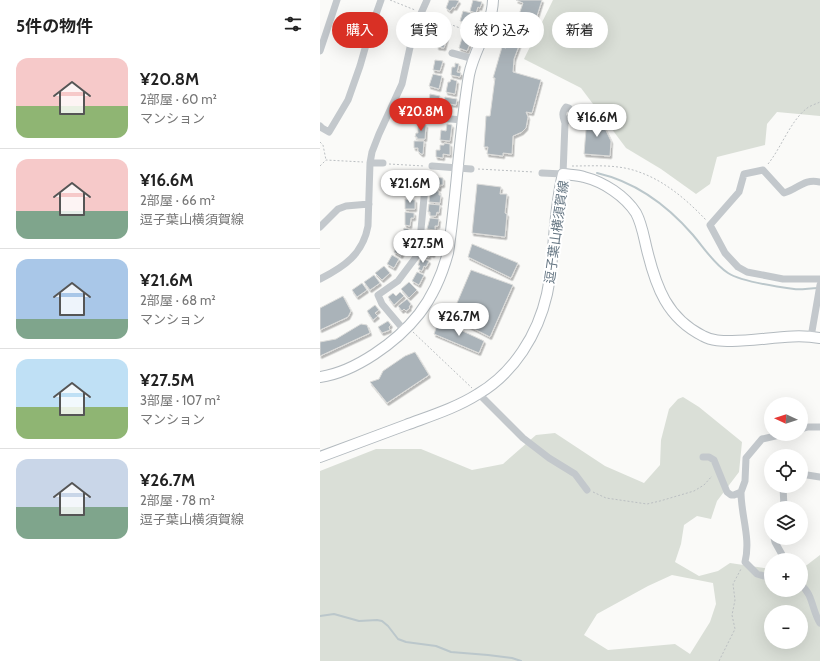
<!DOCTYPE html>
<html lang="ja">
<meta charset="utf-8">
<style>
body{margin:0;font-family:Cabin,"Noto Sans JP",sans-serif;background:#f6f6f6;color:#222;height:100vh;display:flex;flex-direction:column;font-size:15px;white-space:nowrap}
*{box-sizing:border-box;margin:0}
p{font-size:13px;color:#767676}
.icon{flex:none;width:22px;height:22px;fill:none;stroke:currentColor;stroke-width:2;stroke-linecap:round;stroke-linejoin:round}
.map{position:relative;flex:1;overflow:hidden}
.details{display:flex;flex-direction:column;background:#fff;width:320px}
.details>*{flex:none}
.hud{position:absolute;left:12px;top:12px;width:380px;height:36px;display:flex;gap:8px}
.needle{width:26px;rotate:273deg}
.controls{position:absolute;left:444px;top:397px;display:grid;gap:8px}
.controls a{display:grid;place-items:center;width:44px;height:44px;border-radius:50%;background:#fff;box-shadow:0 4px 16px #0002;font-size:20px}
.price{position:absolute;translate:-50% -34px;padding:0 9px;border-radius:14px;background:#fff;color:#222;font-size:13px;line-height:26px;filter:drop-shadow(0 1px 2px #0008)}
.price::after{content:'';position:absolute;left:50%;top:24px;width:12px;height:9px;margin-left:-6px;background:inherit;clip-path:polygon(0 0,100% 0,50% 100%)}
.price.active{background:#d93025;color:#fff}
ul{padding:0;list-style:none}
li{display:flex;align-items:center;gap:12px;height:100px;padding:0 16px}
li+li{border-top:1px solid #e0e0e0}
li span{display:grid;place-items:center;flex:none;width:112px;height:80px;border-radius:12px;color:#555}
li>.icon{margin-inline-start:auto}
span .icon{width:48px;height:48px;fill:#fffc;stroke-width:1}
li b{font-size:17px}
h2{display:flex;justify-content:space-between;align-items:center;height:48px;padding:0 16px;font-size:17px}
.tag{padding:0 14px;border-radius:18px;background:#fff;box-shadow:0 4px 16px #0002;font-size:14px;line-height:36px}
.tag.active{background:#d93025;color:#fff}
main{display:flex;flex:1;min-height:0}
.map>svg:first-child{display:block}
.green{fill:#dadfd7;fill-rule:evenodd}
.lines{fill:none;stroke-linecap:round;stroke-linejoin:round}
.stream{stroke:#bbc7cb;stroke-width:2}
.building{fill:#aab3b9;stroke:#dcdcda;filter:url(#shadow)}
.secondary-casing{stroke:#b3babf;stroke-width:12}
.path{stroke:#bbbfc2;stroke-width:1;stroke-dasharray:2 2;stroke-linecap:butt}
.street{stroke:#c3c8cc;stroke-width:7}
.secondary{stroke:#fff;stroke-width:10}
.labels{text-anchor:middle;stroke-width:4;stroke-linejoin:round;paint-order:stroke}
.street-label{font-size:13px;fill:#657683;stroke:#fff}
</style>
<main>
<section class="details">
<h2>5件の物件<svg class="icon" aria-label="filters" viewBox="0 0 24 24"><path d="M4 7h16M4 17h16"/><circle cx="9" cy="7" r="2"/><circle cx="15" cy="17" r="2"/></svg></h2>
<ul>
<li><span style="background:linear-gradient(#f6c9c9 60%,#8fb573 0)"><svg class="icon" aria-label="home" viewBox="0 0 24 24"><path d="M3 11l9-7 9 7M6 9v11h12V9"/></svg></span><div><b>¥20.8M</b><p>2部屋 · 60 m²</p><p>マンション</p></div></li>
<li><span style="background:linear-gradient(#f6c9c9 65%,#7fa58c 0)"><svg class="icon" aria-label="home" viewBox="0 0 24 24"><path d="M3 11l9-7 9 7M6 9v11h12V9"/></svg></span><div><b>¥16.6M</b><p>2部屋 · 66 m²</p><p>逗子葉山横須賀線</p></div></li>
<li><span style="background:linear-gradient(#a9c7e8 75%,#7fa58c 0)"><svg class="icon" aria-label="home" viewBox="0 0 24 24"><path d="M3 11l9-7 9 7M6 9v11h12V9"/></svg></span><div><b>¥21.6M</b><p>2部屋 · 68 m²</p><p>マンション</p></div></li>
<li><span style="background:linear-gradient(#bfe0f5 60%,#8fb573 0)"><svg class="icon" aria-label="home" viewBox="0 0 24 24"><path d="M3 11l9-7 9 7M6 9v11h12V9"/></svg></span><div><b>¥27.5M</b><p>3部屋 · 107 m²</p><p>マンション</p></div></li>
<li><span style="background:linear-gradient(#c9d6e8 60%,#7fa58c 0)"><svg class="icon" aria-label="home" viewBox="0 0 24 24"><path d="M3 11l9-7 9 7M6 9v11h12V9"/></svg></span><div><b>¥26.7M</b><p>2部屋 · 78 m²</p><p>逗子葉山横須賀線</p></div></li>
</ul>
</section>
<div class="map">
<svg width="500" height="661" viewBox="0 0 500 661">
<defs>
<filter id="shadow"><feDropShadow dx="1.5" dy="2.5" stdDeviation="0" flood-color="#0004"/></filter>
</defs>
<rect width="100%" height="100%" fill="#fafaf8"/>
<!-- green -->
<path class="green" d="M233 0H500V116L457 112 447 124 445 145 397 157 390 184 376 194 341 169 306 148 261 88 204 59Z
M363 397 379 407 422 442 419 472 397 501 391 519 377 516 364 525 361 544 355 562 379 576 398 571 410 563 451 569V590H481V568H483L500 555V661H0V471L56 449H101L152 470 183 464 216 435 235 433 285 466 324 483 340 465 341 440 349 409 358 399ZM352 575 393 583 396 604 390 622 370 654 355 644 288 650 264 635 277 614 328 586ZM451 612H481V642H451Z"/>
<g class="lines">
<!-- stream -->
<path class="stream" d="M277 173C316 182 347 205 373 235 384 248 394 264 408 273 420 281 459 287 474 289 481 290 490 288 498 288
M0 616 14 614 39 621 57 620 62 621 68 626 78 639 86 642 116 646 131 652 168 655 192 658 201 661"/>
</g>
<!-- building -->
<path class="building" d="M129 0H136L139 1 135 8 133 7 130 11 126 8Z
M153 0 162 2 160 8 158 7 156 13 150 11Z
M196 0H222L212 32 195 26 203 3Z
M143 11 151 13 150 21H148L147 24 140 21Z
M143 35 152 39 147 51 139 48Z
M119 37H127L124 48 117 47Z
M189 38 200 43 194 59 193 72 221 80 212 113 206 112 208 117 206 128 202 132 193 136 192 154 183 153V156L167 154 168 147H164L166 116H170L175 78H173L182 47 186 48Z
M115 60 123 61 120 71 113 70Z
M135 63 139 64 137 72 141 73 140 77 131 75 132 67H135Z
M113 74 122 76 119 89 109 86Z
M131 79 137 81 135 94 126 92 128 82H130Z
M110 94 120 96 118 107 108 105Z
M125 97 137 99 136 105 130 104V108L123 107Z
M267 117 280 118 291 141 290 156 264 154Z
M127 124 132 125 130 141 120 140 121 130 126 131Z
M98 125H106L105 139H97V137H95L96 133H98Z
M94 141H104L103 154H101L98 151V148H94Z
M124 143 130 144V155L123 154V158L116 157V150H120V145H124Z
M93 175 98 176 99 184H96V186L88 185V181L91 179Z
M114 177 123 178V185H120L119 189 113 188Z
M157 184 181 187 180 194H187L185 213 187 214 185 237 152 233Z
M112 191H119V195H121L120 203 109 202 110 194H112Z
M85 199 95 200V209H85Z
M109 204 120 205 119 213 117 212 116 216H110V212H108Z
M85 212 94 213V218H91L90 226 85 225Z
M110 218 119 219 118 226H115V230L107 229Z
M84 228 89 229 88 232H90L88 242 81 240Z
M107 232 113 233V235L117 236 115 244 108 243V240L106 239Z
M79 242 86 246 81 256 74 252Z
M152 244 198 263 191 278 148 257Z
M107 246 115 247 113 255 109 254V257L104 256Z
M72 255 79 259 74 268 67 264Z
M101 258 109 261 106 267 104 266 102 271 98 269 100 266 98 265Z
M64 266 70 273 62 280 55 273Z
M151 270 193 285 170 337 131 317Z
M97 272 104 275 99 285 92 281Z
M54 275 60 283 50 290 44 282Z
M89 282 97 290 89 298 81 289Z
M42 283 47 290 37 297 32 290Z
M80 292 84 296 74 305 68 297 73 293 76 296Z
M23 296 31 311 28 317 0 330V308Z
M87 299 91 304 89 307 90 308 86 311 84 309 82 311 78 306Z
M55 305 59 310 55 313 58 316 53 320 47 311Z
M119 320 164 341 159 353 114 334Z
M68 321 71 325 69 327 70 330 62 333 58 327Z
M41 324 47 325 50 333 0 356V342L16 339Z
M95 352 109 375 67 403 50 382 59 379 63 371 85 356Z"/>
<g class="lines">
<!-- secondary casing -->
<g class="secondary-casing">
<path id="secondary" d="M0 377C35 372 77 342 99 314 113 296 122 275 128 253 137 194 139 134 149 75 154 49 172 27 173 0
M0 457C29 446 57 436 86 425 110 416 136 408 158 394 194 373 218 334 227 294 235 255 233 213 243 174 250 175 258 175 264 177 284 182 305 196 316 213 322 224 324 238 327 250 336 287 347 318 383 336 392 341 402 341 412 341 441 341 471 333 500 338"/>
</g>
<!-- path -->
<path class="path" d="M70 0 95 10
M107 15 155 34
M0 142 3 145 6 160
M69 164 104 166
M448 164C461 148 470 122 486 109 489 106 496 104 500 102
M0 166 6 160 43 162
M252 166C274 166 298 164 319 172 345 181 367 200 386 220
M158 169 214 172
M106 181 107 170
M93 332 152 388
M273 492 286 498 327 504 340 501 374 491 384 485 392 476
M399 661 415 629 412 615 415 600 413 584 421 569"/>
<!-- street -->
<path class="street" d="M0 51 17 0
M132 53 154 59
M118 118 143 120
M0 126 2 128 9 132 28 100 40 66 50 31 61 0
M50 163H63
M112 166 151 169
M222 173 243 174 245 123C243 117 241 113 246 107L249 108 252 112 251 116 245 123
M500 182C484 178 478 189 464 193L443 170 424 174 419 192 390 225 405 253 418 267 427 272 463 279H500
M0 227 18 209 26 206 49 204
M0 279C24 267 43 254 48 226L50 163 52 152 59 134 82 84 94 29 107 0
M84 330 62 304 58 295 78 281 96 257 100 240 105 187
M491 337 500 285
M159 394 203 438 229 458 255 474 267 490
M481 429 488 427H500
M383 457H389L394 460 407 492 411 495H414L421 492 425 481 426 458 442 439 464 434
M481 474 500 477
M463 486 464 508
M421 492C421 516 431 538 425 562L437 574 451 578
M454 538 455 542 465 560
M481 585C493 594 492 611 500 623"/>
<!-- secondary -->
<use href="#secondary" class="secondary"/>
</g>
<g class="labels">
<!-- street labels -->
<g class="street-label">
<text transform="translate(236 232) rotate(-82)" y="5">逗子葉山横須賀線</text>
</g>
</g>
</svg>
<div class="controls">
<a><svg class="needle" viewBox="-14 -14 28 28"><path d="M0-13l5 13h-10z" fill="#e53935"/><path d="M0 13l5-13h-10z" fill="#767676"/></svg></a>
<a><svg class="icon" aria-label="locate" viewBox="0 0 24 24"><circle cx="12" cy="12" r="6"/><path d="M12 2v4M12 18v4M2 12h4M18 12h4"/></svg></a>
<a><svg class="icon" aria-label="layers" viewBox="0 0 24 24"><path d="M12 4l9 5-9 5-9-5zM3 14l9 5 9-5"/></svg></a>
<a>+</a>
<a>−</a>
</div>
<b class="price active" style="left:101px;top:132px">¥20.8M</b>
<b class="price" style="left:277px;top:138px">¥16.6M</b>
<b class="price" style="left:90px;top:204px">¥21.6M</b>
<b class="price" style="left:103px;top:264px">¥27.5M</b>
<b class="price" style="left:139px;top:337px">¥26.7M</b>
<div class="hud">
<a class="tag active">購入</a>
<a class="tag">賃貸</a>
<a class="tag">絞り込み</a>
<a class="tag">新着</a>
</div>
</div>
</main>
